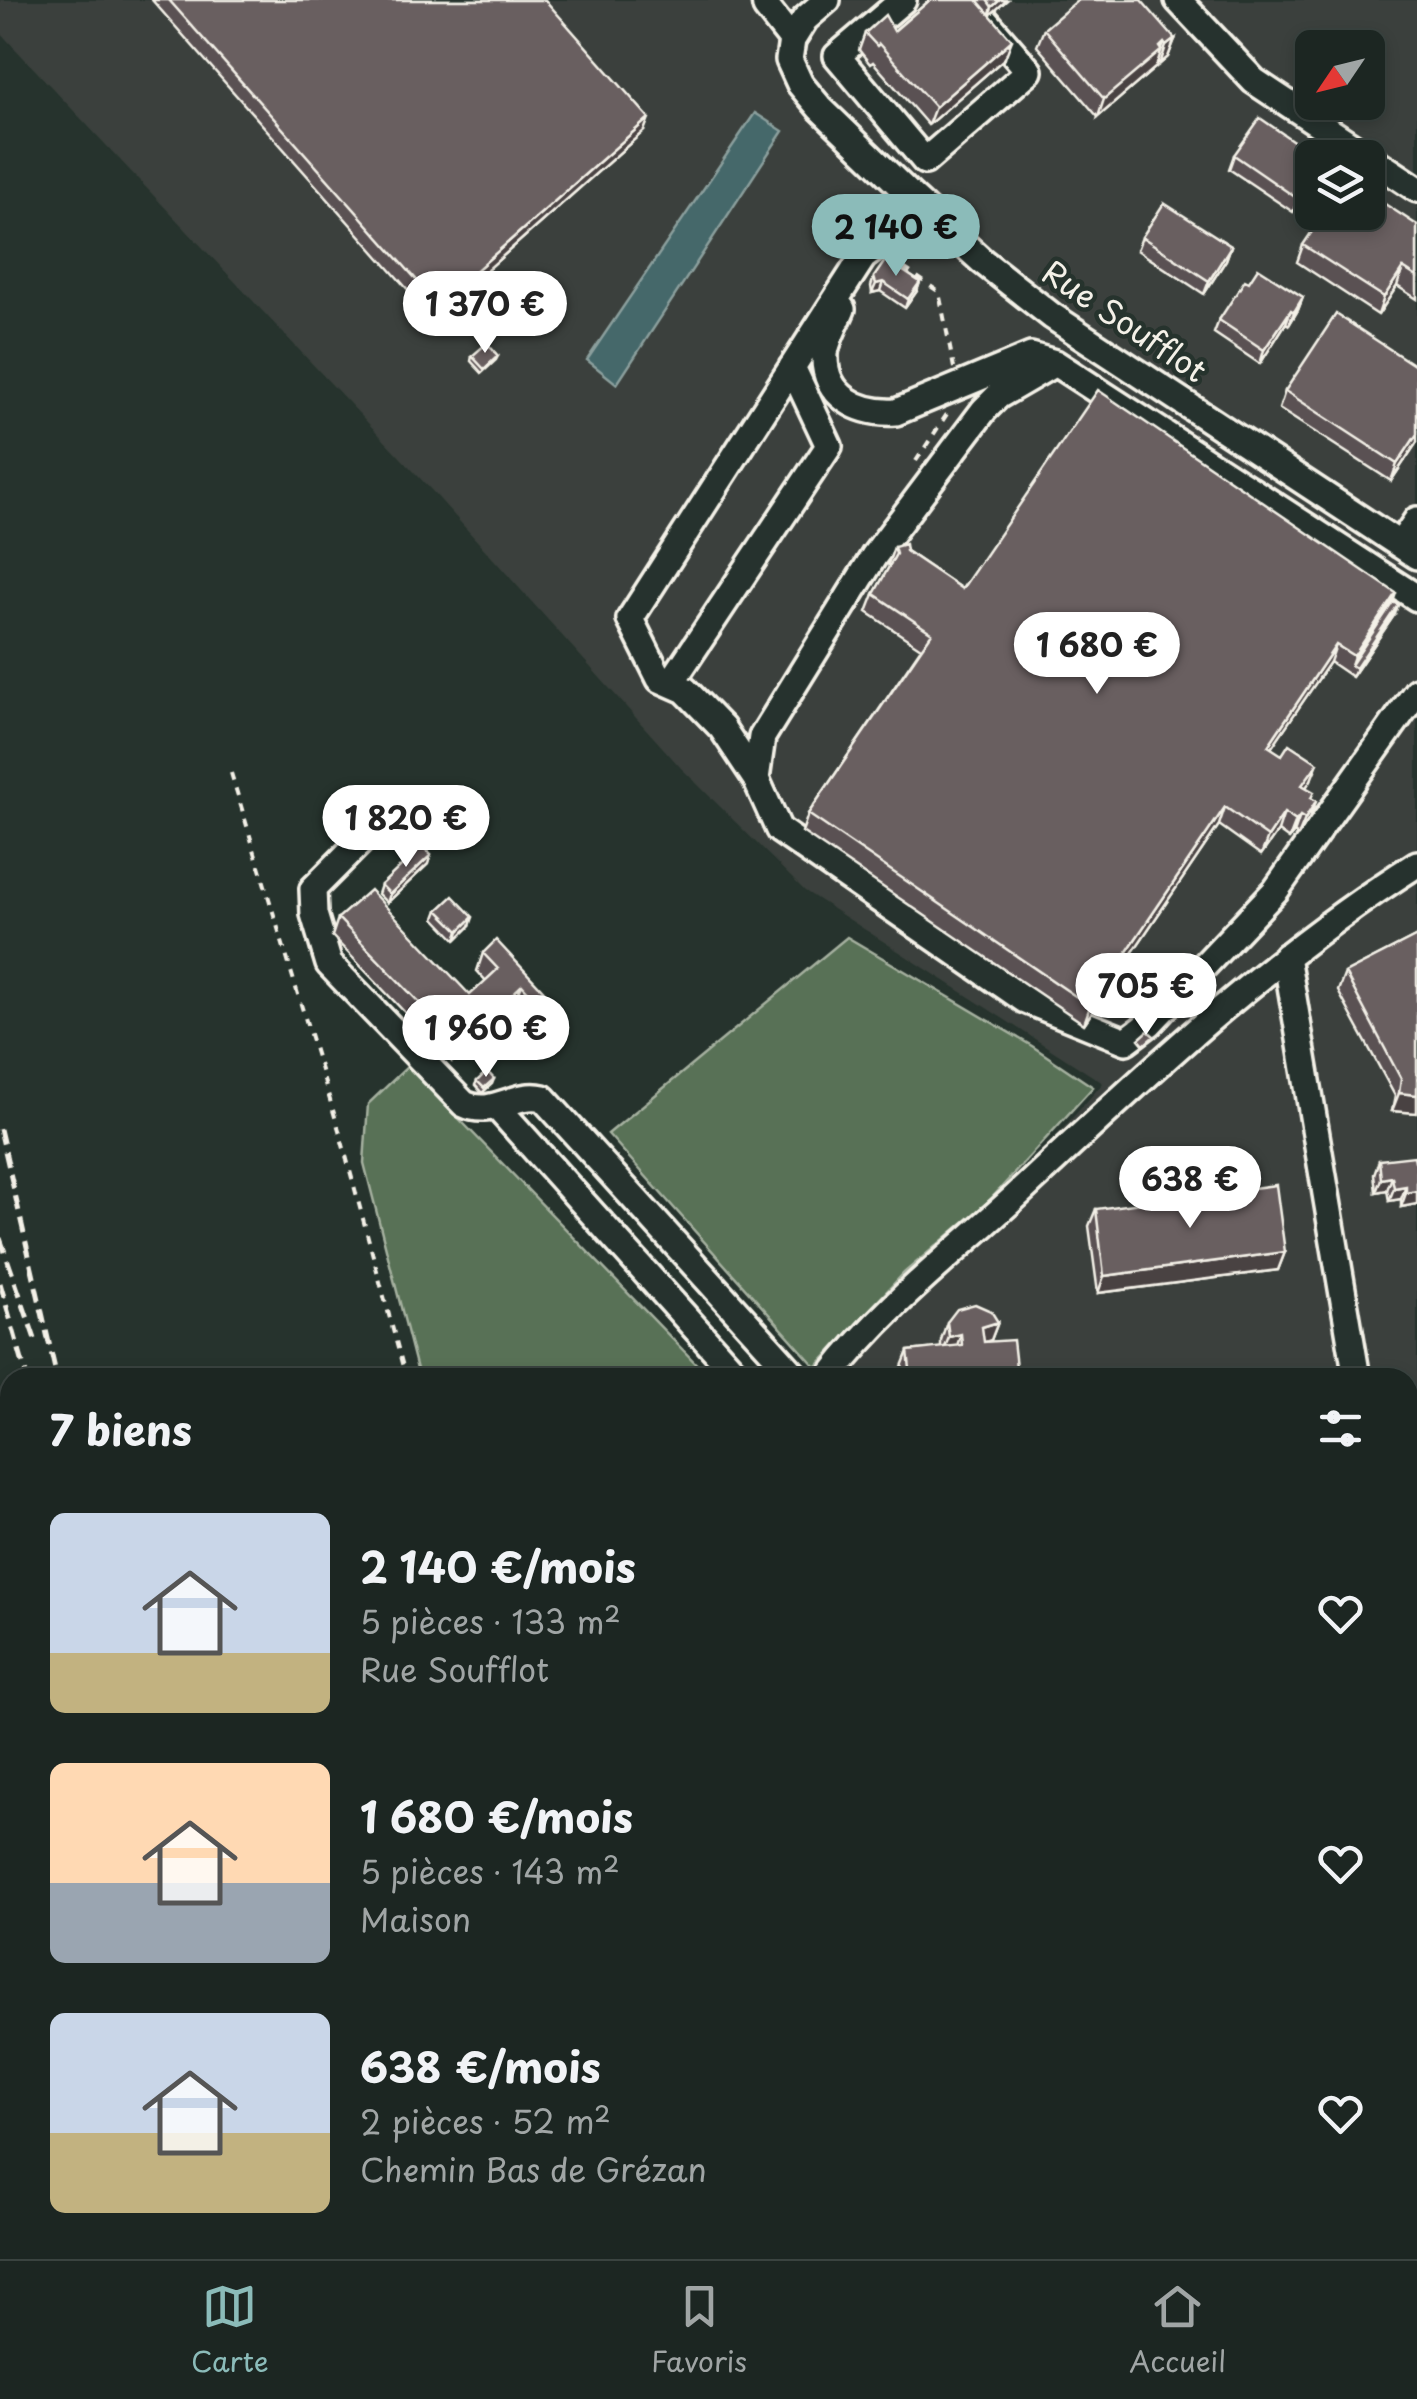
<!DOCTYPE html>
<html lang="fr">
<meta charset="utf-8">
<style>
body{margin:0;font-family:"Playpen Sans",sans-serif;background:#252e2a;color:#f1f3f6;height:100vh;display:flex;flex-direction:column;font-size:38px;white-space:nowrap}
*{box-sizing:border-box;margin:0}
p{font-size:32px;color:#a0a5a5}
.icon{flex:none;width:55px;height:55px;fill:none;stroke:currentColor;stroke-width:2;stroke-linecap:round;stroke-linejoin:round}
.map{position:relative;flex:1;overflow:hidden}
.drawer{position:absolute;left:0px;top:1368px;width:1418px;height:892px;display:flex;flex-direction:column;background:#1c2622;border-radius:30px 30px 0 0;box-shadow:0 5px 15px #0003,0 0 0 2px #3a4340}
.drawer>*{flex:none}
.needle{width:65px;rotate:235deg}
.buttons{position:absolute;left:1295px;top:30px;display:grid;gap:20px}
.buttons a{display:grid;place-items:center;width:90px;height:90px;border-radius:15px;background:#1c2622;box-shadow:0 5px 15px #0003,0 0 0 2px #3a4340;font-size:50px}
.price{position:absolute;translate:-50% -85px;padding:0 22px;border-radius:35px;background:#fff;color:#222;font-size:32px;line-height:65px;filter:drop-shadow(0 2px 5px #0008)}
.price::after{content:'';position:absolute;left:50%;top:60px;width:30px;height:22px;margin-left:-15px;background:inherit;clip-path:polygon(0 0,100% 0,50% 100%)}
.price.current{background:#8bbbb9;color:#111}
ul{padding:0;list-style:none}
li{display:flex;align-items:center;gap:30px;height:250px;padding:0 50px}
li span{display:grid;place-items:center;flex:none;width:280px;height:200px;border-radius:15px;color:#555}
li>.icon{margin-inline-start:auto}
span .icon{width:120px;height:120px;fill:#fffc;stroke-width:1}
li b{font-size:42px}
h2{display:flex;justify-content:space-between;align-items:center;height:120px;padding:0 50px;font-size:42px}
.menu{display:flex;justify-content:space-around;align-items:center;height:140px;border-top:2px solid #3a4340;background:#1c2622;font-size:28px;color:#a0a5a5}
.menu a{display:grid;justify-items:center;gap:5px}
.menu .current{color:#8bbbb9}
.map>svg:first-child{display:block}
.built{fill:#3a403c;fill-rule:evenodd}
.green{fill:#587157;stroke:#a6b1a0;stroke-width:2.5}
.water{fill:#45686b;stroke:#8b9f9d;stroke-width:2.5}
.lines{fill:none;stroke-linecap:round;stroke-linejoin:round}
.minor-casing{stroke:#f4f1e8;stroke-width:32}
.highway-casing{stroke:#f4f1e8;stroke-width:42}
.path{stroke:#f4f1e8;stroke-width:4;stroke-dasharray:8 8;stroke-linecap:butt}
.minor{stroke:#26332d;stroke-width:25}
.highway{stroke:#706f59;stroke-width:35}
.rail{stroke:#f4f1e8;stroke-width:5;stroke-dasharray:15 8;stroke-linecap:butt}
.wall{fill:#5a5153;stroke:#f4f1e8;stroke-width:2.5}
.shaded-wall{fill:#4a4243;stroke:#f4f1e8;stroke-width:2.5}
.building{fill:#695e60;stroke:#f4f1e8;stroke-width:2.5}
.labels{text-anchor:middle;stroke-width:9;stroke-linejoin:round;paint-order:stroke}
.street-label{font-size:32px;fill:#f4f1e8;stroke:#26332d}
</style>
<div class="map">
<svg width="1417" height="2259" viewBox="0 0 1417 2259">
<rect width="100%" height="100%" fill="#26332d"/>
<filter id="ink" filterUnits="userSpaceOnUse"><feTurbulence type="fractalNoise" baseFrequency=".01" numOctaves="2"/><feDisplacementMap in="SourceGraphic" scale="20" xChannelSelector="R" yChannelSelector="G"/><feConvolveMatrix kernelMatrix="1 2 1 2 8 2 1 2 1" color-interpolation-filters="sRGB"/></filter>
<g filter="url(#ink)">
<!-- built -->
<path class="built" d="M0 0H1417V1470L1408 1472V1378L844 1377 1103 1083 805 891 681 768 434 493 6 39 0 32ZM1312 48H1368V102H1312ZM1312 158H1368V212H1312Z
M185 2250H289L293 2259H184Z"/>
<!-- green -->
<path class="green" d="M847 937 1032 1046 1093 1087 989 1201 904 1273 816 1367 608 1134Z
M408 1066 709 1377H419L364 1163 368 1104Z"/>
<!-- water -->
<path class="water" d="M755 113 783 131 617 384 587 360Z"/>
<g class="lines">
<!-- minor casing -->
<g class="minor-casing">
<path id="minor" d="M765 0 766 7 792 40
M827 0 805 19 792 40 789 60 800 84 820 108 911 196 982 261 1052 316 1417 556
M903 0 837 56 925 161 1029 71 968 0
M1178 0 1254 81 1417 189
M911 196 875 248 863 257 630 619 660 679 685 690 722 728 756 779 779 830 1025 1000 1126 1041 1150 1023 1276 890 1417 691
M842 309C837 322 826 340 825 354 823 397 860 414 896 412L1031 356 1055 363 1417 598
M1400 545 1417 520
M671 683 829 446 792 367
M756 779 762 737 874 556 984 410 998 396 1055 363
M379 823 313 889 314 914 329 964 464 1104C493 1118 515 1091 543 1098L797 1378
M1286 956 1357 1378
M497 1107 740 1378
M829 1378C881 1310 951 1255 1014 1198 1142 1078 1268 958 1417 864
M1408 1433H1417
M0 1659 10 1702
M1408 1697 1417 1732
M133 2250 135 2259
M587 2250 592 2259
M674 2250 679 2259
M0 2254 10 2242"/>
</g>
<!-- highway casing -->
<g class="highway-casing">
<path id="highway" d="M1408 1507 1417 1506
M1408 1545 1417 1544
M0 1783 10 1781
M0 1829 10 1827"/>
</g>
<!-- path -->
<path class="path" d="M891 259 939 292 954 368
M916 461 947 414
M231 773 339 1130 406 1378
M0 1956 10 1957"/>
<!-- minor -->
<use href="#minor" class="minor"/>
<!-- highway -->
<use href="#highway" class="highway"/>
<!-- rail -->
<path class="rail" d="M0 1129 57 1378
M0 1238 36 1342
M0 1283 27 1378
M310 2250 314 2259
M328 2250 331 2259
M347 2250 352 2259"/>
</g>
<!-- wall -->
<path class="wall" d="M152 0H545L644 131 433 318Z
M930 0H1007L990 15 1005 58 928 125 873 62 870 64 859 50 865 33 894 31Z
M1044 29 1175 39 1168 57 1160 64 1158 61 1156 67 1098 117 1037 46Z
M1234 155 1312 158V183L1293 212 1229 169Z
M1417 225V299L1397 286 1378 315 1297 262 1303 245Z
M1142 237 1231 246 1226 260 1204 294 1137 250Z
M894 265 920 282 917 291 905 308 880 291 872 293 871 286 874 277Z
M1249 282 1303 297 1298 310 1289 325 1286 323 1260 364 1214 333 1219 320Z
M472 356H498L496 360 482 373 471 361Z
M1285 391 1417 442 1391 481 1279 409Z
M894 547 906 551 962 589 1393 602 1395 614 1352 677 1330 662 1271 748 1311 780 1306 787 1312 799 1316 801 1309 819 1298 836 1294 833 1289 839 1278 831 1261 855 1219 825 1084 1024 802 832 808 814 921 648 867 612 874 594 889 567 888 564Z
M436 831 456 832 455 836 445 847 435 835Z
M428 864 387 903 378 894 381 885Z
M438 910 470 926 456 940 435 918Z
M338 918 470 995 486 981 477 971 483 953 551 999 545 1016 536 1024 515 1002 452 1062 332 936Z
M1417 936V1113L1392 1111 1395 1096 1338 991 1345 973Z
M494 1079 492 1084 482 1093 475 1085 477 1081Z
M1379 1160 1417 1161V1204L1401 1207V1199L1389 1201 1387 1190 1376 1192 1374 1174Z
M1096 1209 1285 1252 1278 1270 1098 1293 1089 1226Z
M947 1322H998L991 1340 984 1342 1017 1376 1016 1378H902L901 1369 908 1351 941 1348V1340Z
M0 2198 10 2205V2224L3 2233 0 2230Z"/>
<!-- shaded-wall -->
<path class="shaded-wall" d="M1000 0H1007L989 16 992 7Z
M1175 39 1168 57 1160 64 1166 46Z
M1012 40 1005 58 928 125 935 107Z
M1164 43 1156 67 1098 117 1104 99Z
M649 118 644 131 433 318 438 304Z
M1312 177V183L1293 212 1298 199Z
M1231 246 1226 260 1204 294 1209 281Z
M1403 268 1397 286 1378 315 1384 297Z
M883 282 880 291 872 293 876 284Z
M920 282 917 291 905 308 908 299Z
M1303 297 1298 310 1289 325 1294 312Z
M1291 310 1286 323 1260 364 1264 350Z
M1417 434V442L1391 481 1397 464Z
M1396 593 1390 611 1351 665 1354 656Z
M1398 605 1395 614 1352 677 1356 668Z
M1336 645 1330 662 1261 763 1268 746Z
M1318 763 1311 780 1296 802 1302 785Z
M1316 801 1309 819 1298 836 1305 819Z
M1225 807 1219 825 1084 1024 1090 1006Z
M1284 813 1278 831 1261 855 1268 837Z
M1300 816 1294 833 1289 839 1296 821Z
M431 855 428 864 387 903 390 894Z
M473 917 470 926 456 940 459 931Z
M522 985 515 1002 452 1062 459 1044Z
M551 999 545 1016 536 1024 542 1007Z
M1399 1093 1417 1095V1113L1392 1111Z
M1392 1177 1387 1190 1376 1192 1381 1179Z
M1406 1186 1401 1199 1389 1201 1394 1188Z
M1417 1191V1204L1401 1207 1406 1193Z
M1285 1252 1278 1270 1098 1293 1104 1276Z
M998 1322 991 1340 976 1345 982 1327Z
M961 1334 955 1351 942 1355 949 1337Z"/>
<!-- building -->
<path class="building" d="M169 0H545L649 118 438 304Z
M930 0H977L1012 40 935 107 879 44 877 46 865 33 885 15 894 31Z
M987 0H1000L992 7Z
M1078 0H1141L1175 39 1166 46 1164 43 1160 47 1162 50 1104 99 1044 29Z
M1260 118 1318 158H1312V177L1298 199 1234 155Z
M1368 193 1417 225V277L1403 268 1384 297 1303 245 1325 212H1368Z
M1164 203 1231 246 1209 281 1142 237Z
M893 257 894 265 920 282 908 299 883 282 876 284 874 277 887 258Z
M1258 268 1303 297 1294 312 1291 310 1264 350 1219 320 1245 280 1249 282Z
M1336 314 1417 367V434L1397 464 1285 391Z
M487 343 498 356 484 369 472 356Z
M1098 390 1396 593 1354 656 1336 645 1268 746 1282 755 1289 744 1318 763 1302 785 1314 792 1311 798 1316 801 1305 819 1300 816 1296 821 1284 813 1268 837 1225 807 1090 1006 808 814 932 633 874 594 896 554 894 547 905 544 906 551 962 589Z
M1393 602 1398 605 1356 668 1351 665Z
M444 821 456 832 447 843 436 831Z
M422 846 431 855 390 894 381 885Z
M370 890 470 995 498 969 483 953 496 940 551 999 542 1007 522 985 459 1044 338 918Z
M453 896 473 917 459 931 438 910Z
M1417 936V1095L1399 1093 1401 1079 1345 973Z
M1148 1031 1154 1036 1144 1045 1139 1039Z
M487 1071 494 1079 484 1088 477 1081Z
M1414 1156 1415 1161H1417V1191L1406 1193V1186L1394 1188 1392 1177 1381 1179 1379 1160Z
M1276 1185 1285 1252 1104 1276 1096 1209Z
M975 1304 991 1311 998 1322 982 1327 984 1342 1013 1340 1017 1376 1000 1378H911L908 1351 962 1345 961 1334 949 1337 947 1322 957 1309Z
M0 2198 10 2205V2220L7 2224 0 2219Z"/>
</g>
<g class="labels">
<!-- street labels -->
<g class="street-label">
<text transform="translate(1124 322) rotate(34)" y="11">Rue Soufflot</text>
</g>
</g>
</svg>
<div class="buttons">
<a><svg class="needle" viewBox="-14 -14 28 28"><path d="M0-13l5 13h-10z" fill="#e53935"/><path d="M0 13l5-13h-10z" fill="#a0a5a5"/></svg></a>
<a><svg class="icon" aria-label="layers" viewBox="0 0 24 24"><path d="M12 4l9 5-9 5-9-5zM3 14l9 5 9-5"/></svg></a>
</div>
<b class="price current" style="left:896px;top:279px">2 140 €</b>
<b class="price" style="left:485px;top:356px">1 370 €</b>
<b class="price" style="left:1097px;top:697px">1 680 €</b>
<b class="price" style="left:406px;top:870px">1 820 €</b>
<b class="price" style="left:1146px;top:1038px">705 €</b>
<b class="price" style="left:486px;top:1080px">1 960 €</b>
<b class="price" style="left:1190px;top:1231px">638 €</b>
<section class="drawer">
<h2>7 biens<svg class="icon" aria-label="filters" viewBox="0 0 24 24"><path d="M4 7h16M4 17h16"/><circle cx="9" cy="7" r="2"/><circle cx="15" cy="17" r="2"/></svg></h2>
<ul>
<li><span style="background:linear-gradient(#c9d6e8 70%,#c2b280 0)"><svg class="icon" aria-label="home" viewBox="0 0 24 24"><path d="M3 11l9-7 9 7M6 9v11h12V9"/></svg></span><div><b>2 140 €/mois</b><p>5 pièces · 133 m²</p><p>Rue Soufflot</p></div><svg class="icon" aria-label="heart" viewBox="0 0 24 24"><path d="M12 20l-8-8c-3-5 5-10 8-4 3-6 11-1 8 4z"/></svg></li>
<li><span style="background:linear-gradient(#ffd9b3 60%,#9aa5b1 0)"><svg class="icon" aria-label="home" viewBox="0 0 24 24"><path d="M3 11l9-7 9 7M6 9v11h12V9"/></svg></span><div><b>1 680 €/mois</b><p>5 pièces · 143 m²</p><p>Maison</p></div><svg class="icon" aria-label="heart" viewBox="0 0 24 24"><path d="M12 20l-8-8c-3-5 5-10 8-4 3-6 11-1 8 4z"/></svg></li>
<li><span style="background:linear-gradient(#c9d6e8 60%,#c2b280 0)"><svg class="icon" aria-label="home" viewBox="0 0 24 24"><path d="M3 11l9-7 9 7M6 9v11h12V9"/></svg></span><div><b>638 €/mois</b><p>2 pièces · 52 m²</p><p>Chemin Bas de Grézan</p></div><svg class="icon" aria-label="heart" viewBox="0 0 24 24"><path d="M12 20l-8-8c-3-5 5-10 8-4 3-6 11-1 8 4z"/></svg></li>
</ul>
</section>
</div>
<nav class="menu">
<a class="current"><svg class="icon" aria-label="map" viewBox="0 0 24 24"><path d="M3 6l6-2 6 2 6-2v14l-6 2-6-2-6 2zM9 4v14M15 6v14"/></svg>Carte</a>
<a><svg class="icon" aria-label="saved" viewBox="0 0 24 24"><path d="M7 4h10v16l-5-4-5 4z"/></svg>Favoris</a>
<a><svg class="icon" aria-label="home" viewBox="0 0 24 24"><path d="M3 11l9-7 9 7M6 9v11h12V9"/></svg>Accueil</a>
</nav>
